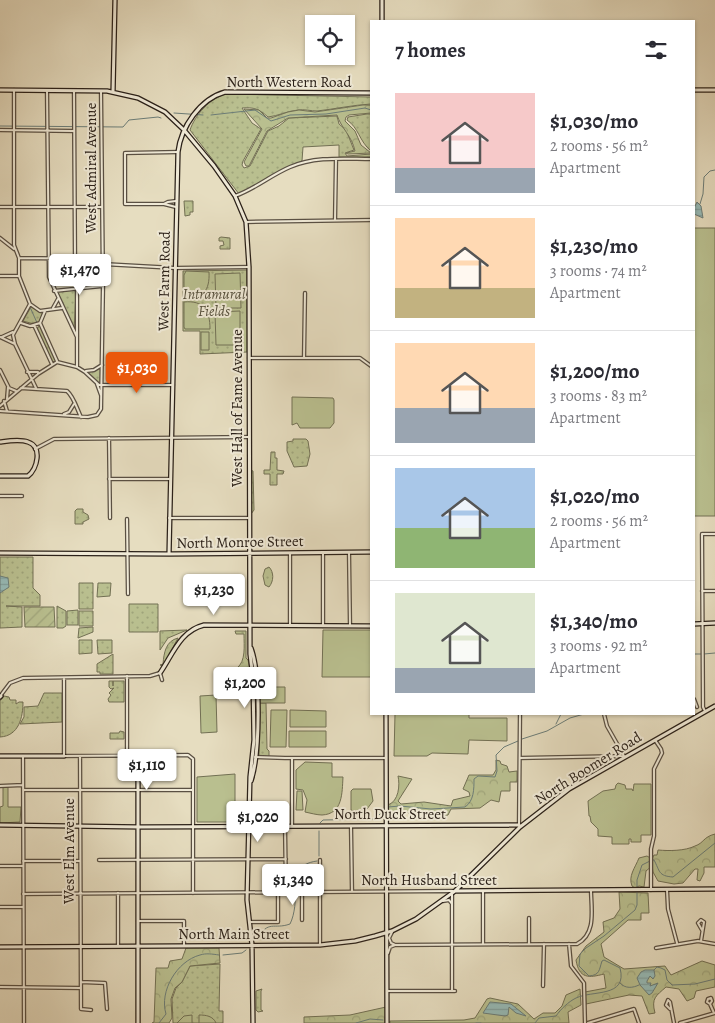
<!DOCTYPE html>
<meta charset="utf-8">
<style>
body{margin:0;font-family:Alegreya,serif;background:#f2f2f3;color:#2b2b33;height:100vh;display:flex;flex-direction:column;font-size:19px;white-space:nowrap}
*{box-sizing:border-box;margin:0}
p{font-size:16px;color:#7c7c81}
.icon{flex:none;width:28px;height:28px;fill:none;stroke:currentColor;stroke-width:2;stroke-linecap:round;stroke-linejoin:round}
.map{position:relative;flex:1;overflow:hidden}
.panel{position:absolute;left:370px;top:20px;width:325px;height:695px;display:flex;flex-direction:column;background:#fff;border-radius:0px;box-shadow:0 1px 4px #0004}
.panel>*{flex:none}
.tools{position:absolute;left:305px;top:15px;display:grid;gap:10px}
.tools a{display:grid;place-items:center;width:50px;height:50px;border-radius:0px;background:#fff;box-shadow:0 1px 4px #0004;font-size:25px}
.price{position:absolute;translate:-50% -42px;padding:0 11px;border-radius:5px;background:#fff;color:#222;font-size:16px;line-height:32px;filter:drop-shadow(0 1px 2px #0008)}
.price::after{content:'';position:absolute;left:50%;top:30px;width:15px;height:11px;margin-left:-8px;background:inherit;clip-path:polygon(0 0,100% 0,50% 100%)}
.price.active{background:#ea580c;color:#fff}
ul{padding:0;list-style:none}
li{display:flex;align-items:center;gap:15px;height:125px;padding:0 25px}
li+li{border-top:1px solid #e1e1e2}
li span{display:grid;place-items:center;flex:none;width:140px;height:100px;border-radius:0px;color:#555}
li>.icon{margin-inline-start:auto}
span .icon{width:60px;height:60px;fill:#fffc;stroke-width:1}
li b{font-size:21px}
h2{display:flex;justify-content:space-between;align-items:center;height:60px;padding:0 25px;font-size:21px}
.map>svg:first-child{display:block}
.grass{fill:url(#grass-dots);stroke:#727054}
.forest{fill:url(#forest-crowns);stroke:#727054}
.garden{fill:url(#garden-furrows);stroke:#727054}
.pitch{fill:#b9bf8f;stroke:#727054}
.water{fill:url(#water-rules);stroke:#6c7d78}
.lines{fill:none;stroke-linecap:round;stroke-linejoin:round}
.stream{stroke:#6c7d78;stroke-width:1}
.street-casing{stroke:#5a5043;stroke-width:4.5}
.secondary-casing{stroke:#2b2119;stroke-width:5.5}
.street{stroke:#efe9d6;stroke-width:2}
.secondary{stroke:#efe9d6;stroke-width:3}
.labels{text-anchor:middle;stroke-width:4;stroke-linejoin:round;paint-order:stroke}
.street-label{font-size:15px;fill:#2b2119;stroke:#efe9d6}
.park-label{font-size:15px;font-style:italic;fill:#56503c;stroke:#efe9d6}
</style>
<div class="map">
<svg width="715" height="1023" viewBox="0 0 715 1023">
<defs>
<pattern id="grass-dots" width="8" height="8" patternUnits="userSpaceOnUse" patternTransform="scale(1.25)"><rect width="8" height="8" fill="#b9bf8f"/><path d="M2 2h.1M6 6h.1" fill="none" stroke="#9fa47b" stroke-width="1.8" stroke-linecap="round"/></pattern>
<pattern id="forest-crowns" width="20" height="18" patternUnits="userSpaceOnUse" patternTransform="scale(1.25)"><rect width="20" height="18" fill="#b9bf8f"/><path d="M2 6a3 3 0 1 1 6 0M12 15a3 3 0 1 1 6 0" fill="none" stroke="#9fa47b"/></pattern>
<pattern id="garden-furrows" width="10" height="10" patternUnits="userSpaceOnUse" patternTransform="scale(1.25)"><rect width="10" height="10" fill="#b9bf8f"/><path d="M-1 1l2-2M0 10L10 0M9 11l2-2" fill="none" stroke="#9fa47b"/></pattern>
<pattern id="water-rules" width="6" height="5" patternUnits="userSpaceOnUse" patternTransform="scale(1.25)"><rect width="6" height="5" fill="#97bbb7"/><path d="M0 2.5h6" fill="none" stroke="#82a09d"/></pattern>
</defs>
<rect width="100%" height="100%" fill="#e6ddc0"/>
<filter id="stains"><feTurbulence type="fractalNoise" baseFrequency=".004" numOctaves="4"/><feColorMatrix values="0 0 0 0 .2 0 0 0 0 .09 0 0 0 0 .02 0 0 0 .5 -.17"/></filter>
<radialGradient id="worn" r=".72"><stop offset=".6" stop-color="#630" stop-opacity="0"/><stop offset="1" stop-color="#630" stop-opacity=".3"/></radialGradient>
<!-- grass -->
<path class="grass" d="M226 94 371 97V104C353 105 335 109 317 111 311 111 304 109 298 110 287 111 278 116 268 117 259 109 254 107 242 108L252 123 261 129 243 161 242 165 244 168 250 166 268 131 279 126 289 118 337 116 339 124 346 130 354 150 345 153 347 156 371 154V157H339V145L303 147 302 161 239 194 190 130C195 115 210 98 226 94Z
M367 114H371V151C359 141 359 128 347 120L348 117Z
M184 201H193V212H190V215L185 216Z
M221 237 230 238V249H220V246L224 245 223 241H219V238Z
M247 270V352L200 354V331H183V271Z
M73 289 76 292 74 332 57 292Z
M31 307 43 312 39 323 34 324 23 321Z
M39 326 41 328 56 360 55 362H52L37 329Z
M102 365V385H99L85 372 91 371Z
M293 439H306L308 441 310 454 307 466 294 467 287 451V442L293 441Z
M271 452H275V458H277V470L284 471 283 474H277V485H270V474H264V470H270Z
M248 469 253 471 254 510 248 518Z
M77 509H83V512L88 515 89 519 83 522V524H75V511Z
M0 557H33V588L40 595V606H6L22 607V627L0 628Z
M269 567C274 572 274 581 269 587L265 585 263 576 265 569Z
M79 583H93V609H79Z
M98 583H111L110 596 97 597Z
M129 604H158V632H129Z
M57 606 66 611V626L63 628H57Z
M78 610V625H67V611Z
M79 611H93V626H79Z
M93 627V632L78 638 79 628Z
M187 630 168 638 160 650V631Z
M235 631H246V658L248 660 250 669 244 674 237 668C246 661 244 646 244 634H236Z
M178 638 163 666 160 665 163 664C164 652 166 641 178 638Z
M79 640H92V653L79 654Z
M97 640H112V653L98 654Z
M113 654V674H100V672H97V664Z
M109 681H113V686V681H124V702H109L108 699 111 695 109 693 114 688 111 689 109 687Z
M44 693H62V722L20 724 24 717V707L38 706Z
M4 696 9 697 10 700H16V704L19 702H23C23 717 19 736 0 737V701Z
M259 703H266L267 749 269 751V758L259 757Z
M120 731 124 732V739H110V733H119Z
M220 964 219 1011H223V1023H173L172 999 176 988 182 982 190 966Z
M262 989 261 991V1010L263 1011 258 1012 256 1010V991Z"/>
<!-- forest -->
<path class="forest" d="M363 105H371V113L349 115 346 117 345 121 355 131 361 145 371 153 348 154 346 153 355 151C352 136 341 128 337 115L288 118 267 131 249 166H246L244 162 262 129 244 109 259 110 267 118H271L288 112 299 110 315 112Z
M496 760 500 761 501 764 507 766 509 772 517 771V782H510V791H501L499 802 491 800 480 808 451 809 448 815 443 816 434 812 427 815 422 812 418 816 415 814 411 817 408 812 402 816 394 818 389 812 388 805C399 801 400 785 398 776L412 779 398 801 401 804 424 802 451 806 453 800 470 796 469 792 463 789 469 775H493L496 770Z
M715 834V867H704V873L700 881 697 880 698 869H695L683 883 674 884 658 881 653 872 652 866 646 871 644 887 639 886 635 888 632 886C628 876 635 868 639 858L647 856 652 859 654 855H657L658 850C669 851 685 851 695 846 704 843 703 837 715 834Z
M619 892 648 893 649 913H641V920H628L601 944 604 957 624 969 665 966 671 975 702 961 715 965V987L696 991 694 998 687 1001 679 989 666 987C656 996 651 998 655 1013L649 1014 642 996 629 995 586 1004 585 992 606 988 604 974C589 978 579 979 576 960L586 946 604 932 603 922 614 918 620 909Z
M186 948H219L220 963 190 966 182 982 175 988 171 999 172 1018 169 1023H152L154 1022 156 968H168L170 961 182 959Z
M580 989 581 1005 568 1012 569 1023H390V1021L464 1020 475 1018 487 999 490 998 518 1004 534 1019 543 1013H555L562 1006 566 995Z
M386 1007 385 1023H304V1017L350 1015Z"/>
<!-- garden -->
<path class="garden" d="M24 607H54L55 627H25Z"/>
<!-- pitch -->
<path class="pitch" d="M694 228H715V516H694Z
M186 271 209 272C210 290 203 300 184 299V275Z
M240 273 241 308H216L215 274Z
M184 302C204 300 210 311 210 329H185L184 327Z
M240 311V345H216L215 312Z
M201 332H209V350H201Z
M292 397 333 398 334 400V423L330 428H300L297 423 292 425Z
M323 630H371V677H322Z
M259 687H285V703H259Z
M216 695 217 732 201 733 200 696Z
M271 710H287L286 747H270Z
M290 710 326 711V727H290Z
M395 714H469V718H507V741L469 740 468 754 432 753 427 756H394Z
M289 731H326V747H289Z
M305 762 332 763V777H343C342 793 343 814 322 815 317 815 310 813 305 812L307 800 303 790 296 789V770Z
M235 774V822H197V777Z
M618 783 625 785 626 789H632L633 791 634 784H651V835H641V842H631V839H629V844H612V837L598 836V829L591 822 590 816H589L588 801 603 791 615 789 616 785Z
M3 787H8V807H21L20 822 0 823V807L3 806Z
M353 789H371L373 801 367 809 354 811 351 810V791Z
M297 791H302L303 810H296Z
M192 1015V1023H177L184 1016Z
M199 1015C206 1015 213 1016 216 1023H199Z"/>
<!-- water -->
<path class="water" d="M697 202 701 206 703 218 694 214V208Z
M0 576 8 578 9 587 0 593Z
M645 970H654L655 976 653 979 650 976 647 981V983H651L650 986 658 983 652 993 649 995 640 985 637 978 641 972Z
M490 1002 511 1004 526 1016 516 1013 509 1007 508 1015 505 1016 483 1013Z"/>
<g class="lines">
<!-- stream -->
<path class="stream" d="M174 113 203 115
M211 115 255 110 271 121 290 115 326 114 365 108 371 110
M0 126 123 127 129 120 158 117 161 118
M700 204 703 194 704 177 710 171 715 170
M30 307 38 325
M694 654H701
M704 654 715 653
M556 724 561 714
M522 739 547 731 570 718 584 714
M388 807 400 806 431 809 465 807C474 801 474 789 474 779L478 776 495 777 497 771 496 755 504 747 518 741
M320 823 323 820 374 819 385 810
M319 831V856
M257 939C269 919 273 930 290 924 295 914 296 899 295 888 294 884 292 880 294 876 297 867 308 862 317 861
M223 955 242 953 246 950
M654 970 657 967 661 968 665 970 667 980 672 985 695 984 715 979
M620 983C625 989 633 988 639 985
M159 1023 166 1014C159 991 177 961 200 955 206 953 212 954 219 955
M356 1023 370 1019 383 1020
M476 1023H481
M535 1023 539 1018 556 1016C561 1009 568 1002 576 998 592 990 628 998 620 968L604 960 602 961C599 970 600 975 589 976L579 966 580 954 586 948 604 936 635 910 637 905V880L642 865 652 860H654C660 871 658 876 673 877L715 843"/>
<!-- street casing -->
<g class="street-casing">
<path id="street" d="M14 90V245L19 258V276L30 304 13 335 15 344
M47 91 49 277 77 337
M74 91 75 258
M0 130 73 131
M235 196C255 189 271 175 290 167 316 156 344 159 371 159
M164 204 168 202 176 201
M0 207H102
M176 207 164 204H125V153L178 152
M335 220 336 159
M246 222 371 220
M0 238 14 249
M19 258 103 259
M103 264 175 268 249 267
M0 276H19
M54 291 102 286
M30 304 40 311 62 308
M53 308 58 299
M45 311 40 323 57 361
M21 323 30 326 40 323
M34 325 52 364
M0 337 15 344 36 388
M2 337 13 332
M249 358H360L371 366
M304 358 305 293
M77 367V288
M0 370 9 388 16 391
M86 371 94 370 102 365
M27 372H38V374
M97 384 101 395
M21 388 67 391C74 397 77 409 81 417
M7 399 8 387
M4 401 7 411
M0 406 38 374 57 362 77 367 85 372 99 385H173
M0 411 88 417 97 415 101 409 103 286 101 92
M64 414 69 412 74 404
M109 438 110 518
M35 449 54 439 249 437
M109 479H169
M0 496H22
M169 518H248
M127 519 128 594
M323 553V626
M349 553 350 625
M702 591H715
M290 625V553
M127 676V756
M64 678V756L188 755 193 759V893
M1 695 10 683 23 678 150 676 160 673 162 680
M694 699 697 707
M705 711 703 707 702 534H715
M23 756 24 1023
M80 756 81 1007V1009L91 1010
M255 757 285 758H385
M520 758 624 756 607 726 604 714
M0 786 23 785
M23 790H193
M519 824 520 714
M285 826 286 891
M292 826V758
M351 827 352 892
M99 860 286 859
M23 861H80
M0 866H23
M651 890V849L654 836V769L662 753 661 749 655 740
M667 890 668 909 677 943
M483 892V944
M118 893V946
M23 894 453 891
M443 901 449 900 452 904
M0 907H23
M529 918V943
M302 920V892
M138 921H184V945
M250 922H278V892
M701 941 704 922 701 920 698 923 702 930
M569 944 571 966 584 983 585 1023
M320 945V860
M395 945 577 944C597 934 591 908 591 890
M656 948 698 941 715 944
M388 953 390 947 395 945 391 943 389 938 392 932
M81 982 105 983 107 1009
M543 986 544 944
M0 987 80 988
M452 990V893
M387 991H455
M710 1004 707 1002 708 999 711 998 712 1001 710 1004 714 1013
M670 1009 666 1005 668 1000 670 1002 674 1023
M588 1023 634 1009 639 1023
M680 1023 715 1013"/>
</g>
<!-- secondary casing -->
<g class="secondary-casing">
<path id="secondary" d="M382 0V21
M0 90 107 91 138 98 165 112 184 130 214 166 235 196 246 222 249 267 250 654 253 678 254 740 250 777 247 900 252 945 253 1023
M694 90H715
M113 92 115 0
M0 442C8 441 20 439 28 442 43 447 37 469 28 476H0
M0 553 169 554 371 552
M169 554 178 152C181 127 200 99 225 92L371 93
M694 624 715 623
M160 673C173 654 180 631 204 625L371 626
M0 697 1 696
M386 714 387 1023
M0 756H64
M138 756V1023
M251 781C260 753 261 676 251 648
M0 825 140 827 519 825
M456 891 715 889
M0 947 320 945 355 941 375 936 392 931 416 919 455 891 520 827 569 789 715 706"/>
</g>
<!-- street -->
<use href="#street" class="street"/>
<!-- secondary -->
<use href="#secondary" class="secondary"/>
</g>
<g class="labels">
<!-- street labels -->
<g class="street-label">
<text x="289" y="87">North Western Road</text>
<text transform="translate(91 168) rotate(-90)" y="5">West Admiral Avenue</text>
<text transform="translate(164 281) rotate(-89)" y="5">West Farm Road</text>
<text transform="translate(237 408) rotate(-90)" y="5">West Hall of Fame Avenue</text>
<text transform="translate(240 542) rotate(-1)" y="5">North Monroe Street</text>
<text transform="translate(588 768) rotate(-32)" y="5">North Boomer Road</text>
<text x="390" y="819">North Duck Street</text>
<text transform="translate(69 851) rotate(-90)" y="5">West Elm Avenue</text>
<text x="429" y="885">North Husband Street</text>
<text x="234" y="939">North Main Street</text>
</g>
<!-- park labels -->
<g class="park-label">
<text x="214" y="299">Intramural<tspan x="214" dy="17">Fields</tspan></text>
</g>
</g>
<rect width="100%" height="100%" filter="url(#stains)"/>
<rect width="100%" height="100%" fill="url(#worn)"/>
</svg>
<div class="tools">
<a><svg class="icon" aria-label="locate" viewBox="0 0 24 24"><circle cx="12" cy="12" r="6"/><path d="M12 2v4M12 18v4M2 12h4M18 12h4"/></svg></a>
</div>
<b class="price" style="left:80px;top:296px">$1,470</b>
<b class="price active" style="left:137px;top:394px">$1,030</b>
<b class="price" style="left:214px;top:616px">$1,230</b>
<b class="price" style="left:245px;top:709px">$1,200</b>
<b class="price" style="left:147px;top:791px">$1,110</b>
<b class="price" style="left:258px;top:843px">$1,020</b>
<b class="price" style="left:293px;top:906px">$1,340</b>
<section class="panel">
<h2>7 homes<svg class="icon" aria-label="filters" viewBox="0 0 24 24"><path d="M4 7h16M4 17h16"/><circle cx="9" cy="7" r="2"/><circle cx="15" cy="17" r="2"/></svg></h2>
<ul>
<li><span style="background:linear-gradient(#f6c9c9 75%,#9aa5b1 0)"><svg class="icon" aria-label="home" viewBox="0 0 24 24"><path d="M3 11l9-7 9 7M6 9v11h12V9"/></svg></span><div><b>$1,030/mo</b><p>2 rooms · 56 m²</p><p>Apartment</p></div></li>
<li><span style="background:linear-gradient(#ffd9b3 70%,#c2b280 0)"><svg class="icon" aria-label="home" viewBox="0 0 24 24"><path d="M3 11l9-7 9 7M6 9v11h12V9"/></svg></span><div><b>$1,230/mo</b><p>3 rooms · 74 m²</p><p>Apartment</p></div></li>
<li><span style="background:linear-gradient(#ffd9b3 65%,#9aa5b1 0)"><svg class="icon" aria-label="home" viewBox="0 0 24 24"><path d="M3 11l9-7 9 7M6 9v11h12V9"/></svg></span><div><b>$1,200/mo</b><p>3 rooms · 83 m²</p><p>Apartment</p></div></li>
<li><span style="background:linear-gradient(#a9c7e8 60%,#8fb573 0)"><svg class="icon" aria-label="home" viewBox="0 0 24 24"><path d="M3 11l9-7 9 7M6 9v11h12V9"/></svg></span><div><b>$1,020/mo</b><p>2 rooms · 56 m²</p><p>Apartment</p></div></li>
<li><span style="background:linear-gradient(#dfe7d0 75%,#9aa5b1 0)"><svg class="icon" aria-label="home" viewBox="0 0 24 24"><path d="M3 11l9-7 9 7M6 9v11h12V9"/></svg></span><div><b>$1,340/mo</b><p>3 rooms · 92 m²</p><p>Apartment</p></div></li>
</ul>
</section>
</div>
